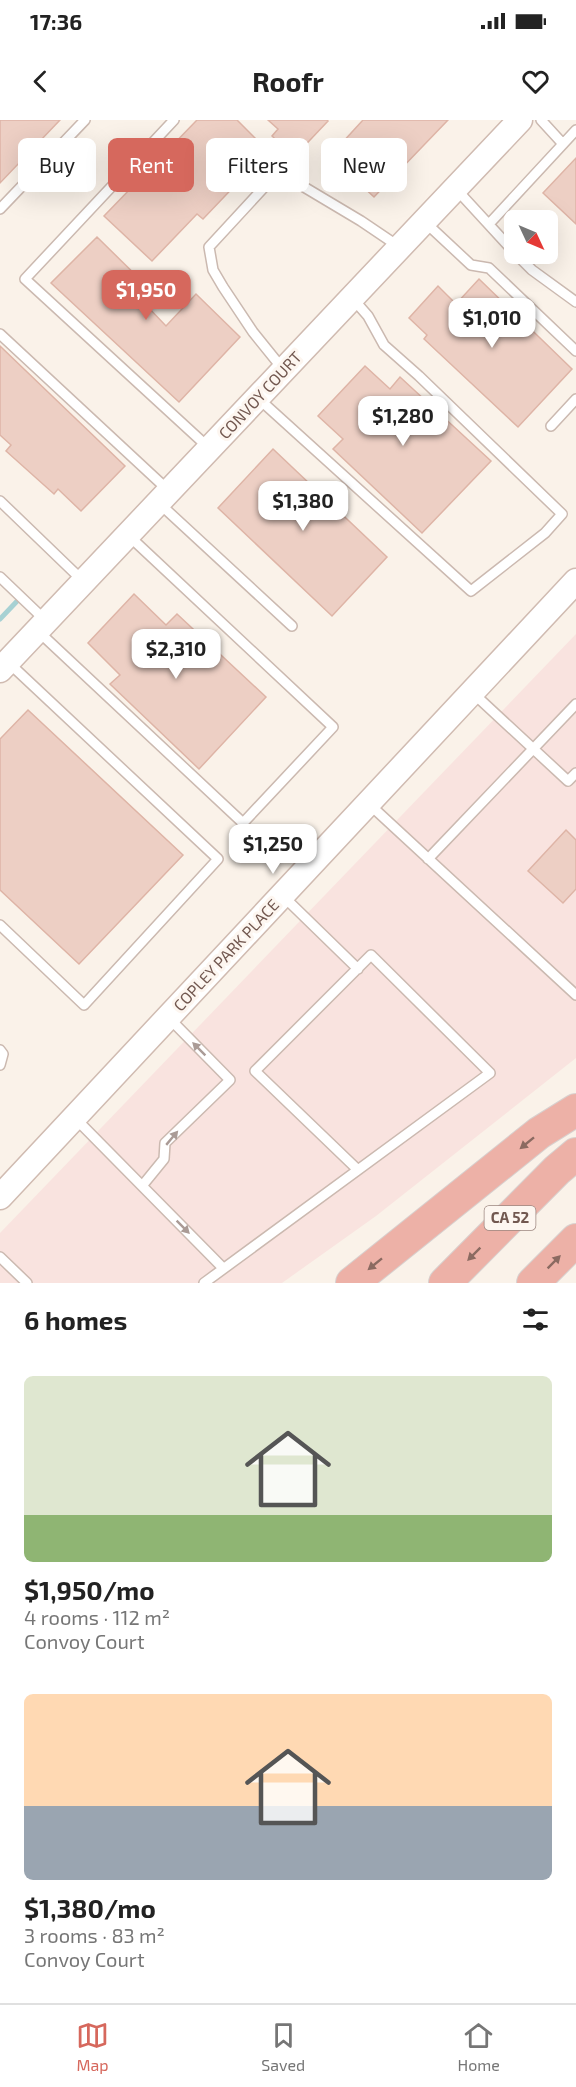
<!DOCTYPE html>
<meta charset="utf-8">
<style>
body{margin:0;font-family:"Exo 2",sans-serif;background:#f2f2f2;color:#222;height:100vh;display:flex;flex-direction:column;font-size:22px;white-space:nowrap}
*{box-sizing:border-box;margin:0}
p{font-size:20px;color:#767676}
.icon{flex:none;width:33px;height:33px;fill:none;stroke:currentColor;stroke-width:2;stroke-linecap:round;stroke-linejoin:round}
.map{position:relative;height:1163px;overflow:hidden}
.details{display:flex;flex-direction:column;background:#fff;flex:1}
.details>*{flex:none}
.hud{position:absolute;left:18px;top:18px;width:540px;height:54px;display:flex;gap:12px}
.needle{width:39px;rotate:134deg}
.tools{position:absolute;left:504px;top:90px;display:grid;gap:12px}
.tools a{display:grid;place-items:center;width:54px;height:54px;border-radius:9px;background:#fff;box-shadow:0 6px 24px #0002;font-size:30px}
.price{position:absolute;translate:-50% -51px;padding:0 14px;border-radius:12px;background:#fff;color:#222;font-size:20px;line-height:39px;filter:drop-shadow(0 2px 3px #0008)}
.price::after{content:'';position:absolute;left:50%;top:36px;width:18px;height:14px;margin-left:-9px;background:inherit;clip-path:polygon(0 0,100% 0,50% 100%)}
.price.selected{background:#d6685d;color:#fff}
ul{padding:0;list-style:none}
li{display:grid;align-content:center;gap:12px;height:318px;padding:0 24px}
li span{display:grid;place-items:center;height:186px;border-radius:9px;color:#555}
li>.icon{margin-inline-start:auto}
span .icon{width:108px;height:108px;fill:#fffc;stroke-width:1}
li b{font-size:26px}
h2{display:flex;justify-content:space-between;align-items:center;height:72px;padding:0 24px;font-size:26px}
.pill{padding:0 21px;border-radius:9px;background:#fff;box-shadow:0 6px 24px #0002;font-size:21px;line-height:54px}
.pill.selected{background:#d6685d;color:#fff}
.status{display:flex;justify-content:space-between;align-items:center;height:42px;padding:0 30px;background:#fff;direction:ltr}
.status svg{height:16px;fill:currentColor}
header{display:flex;justify-content:space-between;align-items:center;height:78px;padding:0 24px;background:#fff;font-size:27px;font-weight:700}
.tabs{display:flex;justify-content:space-around;align-items:center;height:84px;border-top:2px solid #e0e0e0;background:#fff;font-size:16px;color:#767676}
.tabs a{display:grid;justify-items:center;gap:3px}
.tabs .selected{color:#d6685d}
.map>svg:first-child{display:block}
.commercial{fill:#f9e3df}
.lines{fill:none;stroke-linecap:round;stroke-linejoin:round}
.stream{stroke:#a7d1d3;stroke-width:5}
.building{fill:#edcfc4;stroke:#deb4a6;stroke-width:1.5}
.lane-casing{stroke:#cbb9b0;stroke-width:12}
.secondary-casing{stroke:#d0bbb1;stroke-width:27}
.highway-casing{stroke:#d8d0ce;stroke-width:34}
.lane{stroke:#fff;stroke-width:9}
.secondary{stroke:#fff;stroke-width:24}
.highway{stroke:#edb1a7;stroke-width:32}
.oneway{fill:#aa9b96}
.oneway2{fill:#8b6a61}
.labels{text-anchor:middle;stroke-width:6;stroke-linejoin:round;paint-order:stroke}
.shield{fill:#fdf6f0;stroke:#9c8780;stroke-width:1.5}
.shield-label{font-size:15px;font-weight:bold;fill:#725850}
.street-label{font-size:16px;fill:#725850;stroke:#fdf6f0}
</style>
<div class="status"><b>17:36</b><svg viewBox="0 0 49 12"><path d="M0 12V9h3v3zM5 12V6h3v6zM10 12V3h3v9zM15 12V0h3v12zM26 1h20v11H26zM47 4h2v5h-2z"/></svg></div>
<header><svg class="icon" aria-label="back" viewBox="0 0 24 24"><path d="M15 5l-7 7 7 7"/></svg>Roofr<svg class="icon" aria-label="heart" viewBox="0 0 24 24"><path d="M12 20l-8-8c-3-5 5-10 8-4 3-6 11-1 8 4z"/></svg></header>
<div class="map">
<svg width="576" height="1163" viewBox="0 0 576 1163">
<rect width="100%" height="100%" fill="#faf2e9"/>
<!-- commercial -->
<path class="commercial" d="M576 514V938L376 1096 282 1163H0V1113Z"/>
<g class="lines">
<!-- stream -->
<path class="stream" d="M0 499 21 477"/>
</g>
<!-- building -->
<path class="building" d="M0 0H60L0 63Z
M197 0H237L262 25 239 49 245 55 203 99 197 94 152 141 104 96Z
M268 0H327L328 1 294 37 272 16 278 9Z
M363 0H448L374 77 330 36Z
M576 38V104L543 73Z
M97 117 155 174 145 184 166 206 196 174 240 217 179 282 51 163Z
M479 159 572 249 518 307 424 219 427 215 409 198 438 166 456 184Z
M0 226 125 346 81 391 58 369 54 374 6 331 11 325 0 315Z
M365 246 390 269 400 257 491 341 422 413 333 329 343 319 318 296Z
M273 329 387 437 332 496 218 388Z
M134 474 166 505 177 494 266 577 199 649 110 564 120 555 88 523Z
M28 590 183 735 79 844 0 770V619Z
M566 710 576 720V769L563 783 528 751Z"/>
<g class="lines">
<!-- lane casing -->
<g class="lane-casing">
<path id="lane" d="M174 0 25 159 209 328
M541 0 563 24
M457 70 514 132
M0 89 85 0
M426 103 471 145 489 148 576 231
M489 104 576 10
M516 134 532 150 576 182
M0 214 169 371
M282 248 253 212 223 167 213 150 209 127 268 63 294 61 361 101 398 126
M259 279 471 471 545 413 562 394 419 256 384 225 368 196 354 180
M551 306 576 279
M0 381 83 461
M160 384 292 506
M0 457 46 501
M39 512 243 703 333 607 128 415
M473 573 568 661 576 653
M368 683 576 875
M428 739 576 584
M282 775 358 849
M0 805 84 885 218 739 9 543
M0 930 3 934 0 945
M75 998 223 1148
M142 1066 164 1039 165 1023 230 960 169 898
M0 1137 27 1163
M204 1163 490 953 371 835 255 951 358 1050"/>
</g>
<!-- secondary casing -->
<g class="secondary-casing">
<path id="secondary" d="M0 550 520 0
M0 1077 576 461"/>
</g>
<!-- highway casing -->
<g class="highway-casing">
<path id="highway" d="M352 1163 539 1013 576 990
M445 1163 557 1050 576 1034
M533 1163 576 1120"/>
</g>
<!-- lane -->
<use href="#lane" class="lane"/>
<!-- secondary -->
<use href="#secondary" class="secondary"/>
<!-- highway -->
<use href="#highway" class="highway"/>
</g>
<!-- one-way arrows -->
<defs><path id="oneway-solid" d="M-6-.8H1V-3.2L6.5 0L1 3.2V.8H-6Z" transform="scale(1.5)"/></defs>
<g class="oneway">
<use href="#oneway-solid" transform="translate(199 929) rotate(-135)"/>
<use href="#oneway-solid" transform="translate(172 1018) rotate(-50)"/>
<use href="#oneway-solid" transform="translate(183 1107) rotate(45)"/>
</g>
<g class="oneway2">
<use href="#oneway-solid" transform="translate(527 1023) rotate(141)"/>
<use href="#oneway-solid" transform="translate(474 1134) rotate(135)"/>
<use href="#oneway-solid" transform="translate(554 1142) rotate(-45)"/>
<use href="#oneway-solid" transform="translate(375 1144) rotate(141)"/>
</g>
<g class="labels">
<!-- shield labels -->
<rect class="shield" x="484.5" y="1086" width="51" height="24" rx="4.5"/>
<g class="shield-label">
<text x="510" y="1103">CA 52</text>
</g>
<!-- street labels -->
<g class="street-label">
<text transform="translate(260 275) rotate(-47)" y="6">CONVOY COURT</text>
<text transform="translate(226 835) rotate(-47)" y="6">COPLEY PARK PLACE</text>
</g>
</g>
</svg>
<div class="tools">
<a><svg class="needle" viewBox="-14 -14 28 28"><path d="M0-13l5 13h-10z" fill="#e53935"/><path d="M0 13l5-13h-10z" fill="#767676"/></svg></a>
</div>
<b class="price selected" style="left:146px;top:201px">$1,950</b>
<b class="price" style="left:492px;top:229px">$1,010</b>
<b class="price" style="left:403px;top:327px">$1,280</b>
<b class="price" style="left:303px;top:412px">$1,380</b>
<b class="price" style="left:176px;top:560px">$2,310</b>
<b class="price" style="left:273px;top:755px">$1,250</b>
<div class="hud">
<a class="pill">Buy</a>
<a class="pill selected">Rent</a>
<a class="pill">Filters</a>
<a class="pill">New</a>
</div>
</div>
<section class="details">
<h2>6 homes<svg class="icon" aria-label="filters" viewBox="0 0 24 24"><path d="M4 7h16M4 17h16"/><circle cx="9" cy="7" r="2"/><circle cx="15" cy="17" r="2"/></svg></h2>
<ul>
<li><span style="background:linear-gradient(#dfe7d0 75%,#8fb573 0)"><svg class="icon" aria-label="home" viewBox="0 0 24 24"><path d="M3 11l9-7 9 7M6 9v11h12V9"/></svg></span><div><b>$1,950/mo</b><p>4 rooms · 112 m²</p><p>Convoy Court</p></div></li>
<li><span style="background:linear-gradient(#ffd9b3 60%,#9aa5b1 0)"><svg class="icon" aria-label="home" viewBox="0 0 24 24"><path d="M3 11l9-7 9 7M6 9v11h12V9"/></svg></span><div><b>$1,380/mo</b><p>3 rooms · 83 m²</p><p>Convoy Court</p></div></li>
</ul>
</section>
<nav class="tabs">
<a class="selected"><svg class="icon" aria-label="map" viewBox="0 0 24 24"><path d="M3 6l6-2 6 2 6-2v14l-6 2-6-2-6 2zM9 4v14M15 6v14"/></svg>Map</a>
<a><svg class="icon" aria-label="saved" viewBox="0 0 24 24"><path d="M7 4h10v16l-5-4-5 4z"/></svg>Saved</a>
<a><svg class="icon" aria-label="home" viewBox="0 0 24 24"><path d="M3 11l9-7 9 7M6 9v11h12V9"/></svg>Home</a>
</nav>
